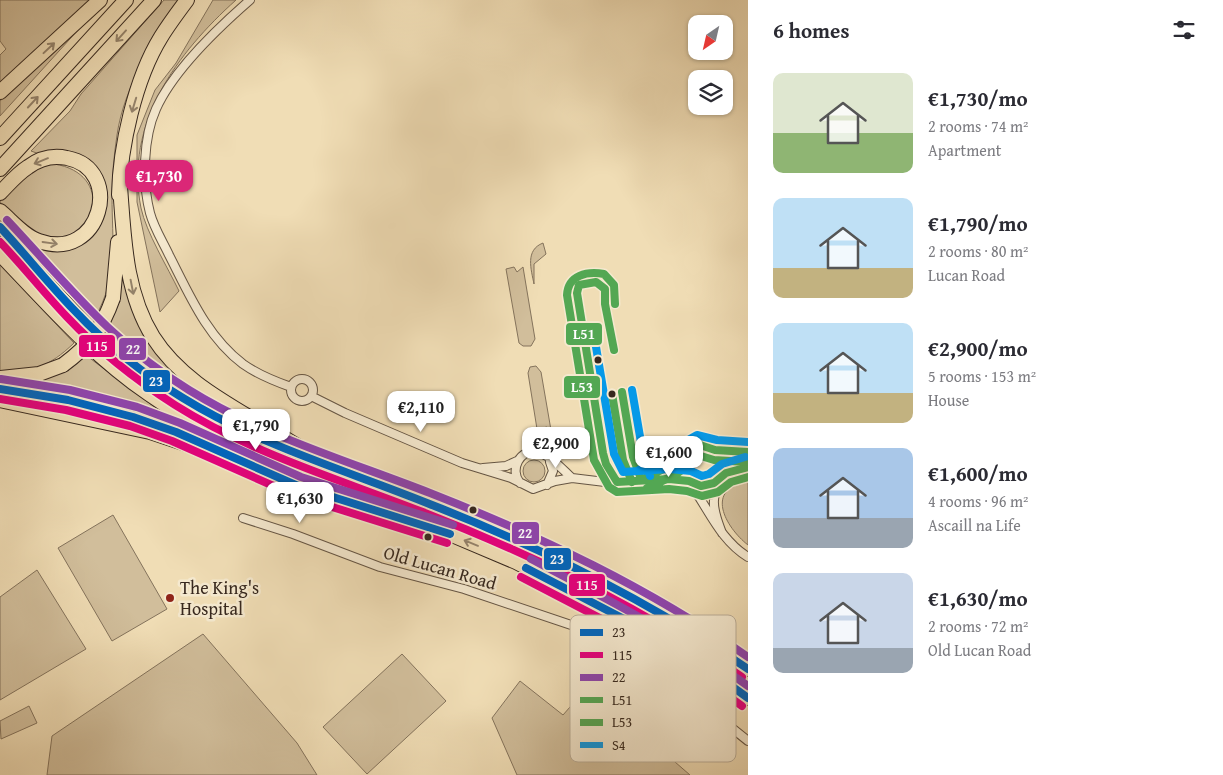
<!DOCTYPE html>
<meta charset="utf-8">
<style>
body{margin:0;font-family:"Gentium Book Plus",serif;background:#f2f2f3;color:#2b2b33;height:100vh;display:flex;flex-direction:column;font-size:19px;white-space:nowrap}
*{box-sizing:border-box;margin:0}
p{font-size:16px;color:#7c7c81}
.icon{flex:none;width:28px;height:28px;fill:none;stroke:currentColor;stroke-width:2;stroke-linecap:round;stroke-linejoin:round}
.map{position:relative;flex:1;overflow:hidden}
.side{display:flex;flex-direction:column;background:#fff;width:475px}
.side>*{flex:none}
.needle{width:32px;rotate:214deg}
.tools{position:absolute;left:688px;top:15px;display:grid;gap:10px}
.tools a{display:grid;place-items:center;width:45px;height:45px;border-radius:10px;background:#fff;box-shadow:0 1px 4px #0004;font-size:25px}
.price{position:absolute;translate:-50% -42px;padding:0 11px;border-radius:10px;background:#fff;color:#222;font-size:16px;line-height:32px;filter:drop-shadow(0 1px 2px #0008)}
.price::after{content:'';position:absolute;left:50%;top:30px;width:15px;height:11px;margin-left:-8px;background:inherit;clip-path:polygon(0 0,100% 0,50% 100%)}
.price.active{background:#db2777;color:#fff}
ul{padding:0;list-style:none}
li{display:flex;align-items:center;gap:15px;height:125px;padding:0 25px}
li span{display:grid;place-items:center;flex:none;width:140px;height:100px;border-radius:10px;color:#555}
li>.icon{margin-inline-start:auto}
span .icon{width:60px;height:60px;fill:#fffc;stroke-width:1}
li b{font-size:21px}
h2{display:flex;justify-content:space-between;align-items:center;height:60px;padding:0 25px;font-size:21px}
main{display:flex;flex:1;min-height:0}
.map>svg:first-child{display:block}
.green{fill:#d1be9b;stroke:#84735c}
.lines{fill:none;stroke-linecap:round;stroke-linejoin:round}
.street-casing{stroke:#655544;stroke-width:10}
.secondary-casing{stroke:#37281e;stroke-width:14}
.highway-casing{stroke:#37281e;stroke-width:16}
.street{stroke:#f5e9cf;stroke-width:8}
.secondary{stroke:#f5e9cf;stroke-width:11}
.highway{stroke:#f0ddb5;stroke-width:14}
.highway-bridge-casing{stroke:#37281e;stroke-width:16;stroke-linecap:butt}
.highway-bridge{stroke:#f0ddb5;stroke-width:14}
.bus-1-casing{stroke:#f5e9cf;stroke-width:11}
.bus-2-casing{stroke:#f5e9cf;stroke-width:11}
.bus-3-casing{stroke:#f5e9cf;stroke-width:11}
.bus-4-casing{stroke:#f5e9cf;stroke-width:11}
.bus-5-casing{stroke:#f5e9cf;stroke-width:11}
.bus-6-casing{stroke:#f5e9cf;stroke-width:11}
.bus-1{stroke:#0065bd;stroke-width:8}
.bus-2{stroke:#e5007d;stroke-width:8}
.bus-3{stroke:#8e44ad;stroke-width:8}
.bus-4{stroke:#53a753;stroke-width:8}
.bus-5{stroke:#53a753;stroke-width:8}
.bus-6{stroke:#0699e8;stroke-width:8}
.oneway{stroke:#94826a}
.bus-dot{fill:#37281e;stroke:#f5e9cf;stroke-width:2}
.poi-dot{fill:#8f2418;stroke:#f5e9cf;stroke-width:2}
.labels{text-anchor:middle;stroke-width:5;stroke-linejoin:round;paint-order:stroke}
.street-label{font-size:18px;fill:#37281e;stroke:#f5e9cf}
.poi-label{font-size:18px;fill:#37281e;stroke:#f5e9cf;text-anchor:start}
.key{fill:#f5e9cf;stroke:#bcaf9a;stroke-width:1}
.key-label{font-size:14px;fill:#37281e}
.line-badge{stroke:#f5e9cf;stroke-width:2}
.badge-label{font-size:14px;text-anchor:middle;font-weight:bold;fill:#fff}
</style>
<main>
<div class="map">
<svg width="748" height="775" viewBox="0 0 748 775">
<rect width="100%" height="100%" fill="#f0ddb5"/>
<filter id="stains"><feTurbulence type="fractalNoise" baseFrequency=".004" numOctaves="4"/><feColorMatrix values="0 0 0 0 .2 0 0 0 0 .09 0 0 0 0 .02 0 0 0 .5 -.17"/></filter>
<radialGradient id="worn" r=".72"><stop offset=".6" stop-color="#630" stop-opacity="0"/><stop offset="1" stop-color="#630" stop-opacity=".3"/></radialGradient>
<!-- green -->
<path class="green" d="M0 0H92L0 84V55L6 49 0 41Z
M164 0H179C154 42 124 86 117 135 114 155 112 175 112 196 112 243 119 274 95 318L24 237 88 238 98 175 31 151 70 111 81 94Z
M213 0H236C177 53 124 124 141 208 146 232 168 268 179 291L160 312 137 202V135L155 90 176 63Z
M79 29 0 116V101Z
M54 164C120 174 94 256 38 234 30 231 8 209 0 202 9 183 33 167 54 164Z
M543 243 546 254 534 264V284C531 269 525 250 543 243Z
M0 265 74 343C48 368 34 370 0 373Z
M514 267 517 272 523 267 535 339 531 346H523L519 343 506 269Z
M121 269 143 330 236 416C188 399 146 362 107 330L120 299Z
M87 356 157 409 191 429 190 432 102 399 98 400 16 386V383C42 384 66 370 87 356Z
M536 366 541 372 552 436C559 450 572 454 587 450L589 444 598 441 600 452C573 455 554 459 547 427L537 429 528 373 530 367Z
M523 471a11 11 0 1 1 22 0a11 11 0 1 1-22 0Z
M748 482V545C725 527 704 488 748 482Z
M113 515 167 609 112 641 58 548Z
M37 570 86 649 0 700V597Z
M203 634 297 743 317 775H47L52 736Z
M402 654 446 701 367 774 323 727Z
M520 681 563 715 577 699 652 742 690 775H517L492 718Z
M29 706 37 723 1 739 0 721Z"/>
<g class="lines">
<!-- street casing -->
<g class="street-casing">
<path id="street" d="M250 0C219 27 173 71 156 109 143 138 142 182 150 213 154 228 163 242 169 255 189 294 207 337 243 364 257 374 274 381 291 387
M291 390a11 11 0 1 1 22 0a11 11 0 1 1-22 0Z
M311 396 345 413 462 463 511 478 533 489 555 481 572 478 605 482 669 479 689 481 701 486 714 483 726 473 748 467
M715 450 748 452
M684 456 682 470 684 476C707 503 717 538 748 557
M483 468 506 466 517 461
M642 479C653 473 666 469 677 462 683 458 687 450 694 447 699 444 707 445 712 448 733 460 715 482 714 500 713 511 718 522 722 533
M520 483C509 470 520 448 538 452 550 455 563 470 572 478
M547 485 553 471 550 462
M243 518 293 534 380 567 464 589 580 628 661 676 707 708 748 741"/>
</g>
<!-- secondary casing -->
<g class="secondary-casing">
<path id="secondary" d="M0 227C26 254 49 285 76 312 142 378 221 426 309 457
M0 389C72 398 140 414 205 445"/>
</g>
<!-- highway casing -->
<g class="highway-casing">
<path id="highway" d="M0 92 100 0
M0 138 126 0
M0 169 154 0
M120 186C124 238 125 292 153 337 177 375 217 398 254 420 281 435 311 456 338 468 392 493 450 510 504 534 589 573 672 614 748 669
M0 193C9 184 17 174 28 167 40 158 53 155 67 158 125 169 101 263 39 241 24 236 12 221 0 211
M119 195C120 147 135 79 161 37 169 24 178 12 187 0
M0 254C48 304 92 355 149 394 225 448 309 471 392 509
M113 298 118 242
M0 378 39 374 63 365
M0 400 150 432 243 463 323 496 445 532 516 562 630 621 686 655 748 698"/>
</g>
<!-- street -->
<use href="#street" class="street"/>
<!-- secondary -->
<use href="#secondary" class="secondary"/>
<!-- highway -->
<use href="#highway" class="highway"/>
<!-- highway-bridge casing -->
<g class="highway-bridge-casing">
<path id="highway-bridge" d="M63 365C90 345 102 329 113 298"/>
</g>
<!-- highway-bridge -->
<use href="#highway-bridge" class="highway-bridge"/>
<!-- bus-1 casing -->
<g class="bus-1-casing">
<path id="bus-1" d="M0 227C25 254 48 283 74 310 106 344 143 374 183 398 259 445 345 470 427 503 540 547 648 600 748 669
M0 389 68 400 133 417 176 432 298 486 450 534
M526 568 649 632 705 667 748 698"/>
</g>
<!-- bus-2 casing -->
<g class="bus-2-casing">
<path id="bus-2" d="M0 242C23 266 44 293 67 317 99 351 136 380 175 405 251 453 338 479 420 511 534 555 642 608 742 677
M0 399 66 410 130 426 172 441 294 495 447 543
M521 577 644 641 699 675 742 706"/>
</g>
<!-- bus-3 casing -->
<g class="bus-3-casing">
<path id="bus-3" d="M7 220C68 285 111 342 189 390 263 436 348 461 430 493 542 537 649 588 748 657
M1 379 70 390 137 407 180 423 301 477 453 525
M531 559C607 599 678 635 748 686"/>
</g>
<!-- bus-4 casing -->
<g class="bus-4-casing">
<path id="bus-4" d="M614 350 605 304V289L596 282 579 285 577 293 603 453 606 464 617 482 669 479 689 481 701 486 714 483 726 473 748 467
M622 392 633 457 641 479
M643 479 670 466 688 451 700 445 715 450 748 452"/>
</g>
<!-- bus-5 casing -->
<g class="bus-5-casing">
<path id="bus-5" d="M615 304 614 285 604 274C587 271 568 275 567 295L594 460 609 487 617 492 669 489 687 491 702 496 718 492 731 482 748 477
M612 394 623 460 632 482
M647 488 675 475 701 456 714 460 747 462"/>
</g>
<!-- bus-6 casing -->
<g class="bus-6-casing">
<path id="bus-6" d="M593 329 614 454 623 472 669 469 691 471 702 476 709 474 722 464 745 457
M632 390 643 454 650 476
M639 470 665 458 683 443 697 435 717 440 748 442"/>
</g>
<!-- bus-1 -->
<use href="#bus-1" class="bus-1"/>
<!-- bus-2 -->
<use href="#bus-2" class="bus-2"/>
<!-- bus-3 -->
<use href="#bus-3" class="bus-3"/>
<!-- bus-4 -->
<use href="#bus-4" class="bus-4"/>
<!-- bus-5 -->
<use href="#bus-5" class="bus-5"/>
<!-- bus-6 -->
<use href="#bus-6" class="bus-6"/>
</g>
<!-- one-way arrows -->
<defs><path id="oneway-shaft" d="M-6 0H5M1.5-3L5.5 0L1.5 3" fill="none" stroke-width="1.6" stroke-linecap="round" stroke-linejoin="round" transform="scale(1.25)"/></defs>
<g class="oneway">
<use href="#oneway-shaft" transform="translate(121 36) rotate(132)"/>
<use href="#oneway-shaft" transform="translate(49 48) rotate(-43)"/>
<use href="#oneway-shaft" transform="translate(33 102) rotate(-47)"/>
<use href="#oneway-shaft" transform="translate(134 105) rotate(107)"/>
<use href="#oneway-shaft" transform="translate(41 161) rotate(158)"/>
<use href="#oneway-shaft" transform="translate(50 243) rotate(8)"/>
<use href="#oneway-shaft" transform="translate(132 287) rotate(79)"/>
<use href="#oneway-shaft" transform="translate(471 543) rotate(-158)"/>
</g>
<!-- markers -->
<g class="bus-dot">
<circle cx="598" cy="360" r="4.5"/>
<circle cx="612" cy="394" r="4.5"/>
<circle cx="473" cy="510" r="4.5"/>
<circle cx="428" cy="537" r="4.5"/>
</g>
<circle class="poi-dot" cx="170" cy="598" r="5"/>
<g class="labels">
<!-- street labels -->
<g class="street-label">
<text transform="translate(440 568) rotate(16)" y="6">Old Lucan Road</text>
</g>
<!-- poi labels -->
<g class="poi-label">
<text x="180" y="594">The King's<tspan x="180" dy="21">Hospital</tspan></text>
</g>
</g>
<!-- legend -->
<rect x="570" y="615" width="166" height="147" rx="8" class="key"/>
<rect x="580" y="629" width="23" height="7" fill="#0065bd"/>
<rect x="580" y="652" width="23" height="6" fill="#e5007d"/>
<rect x="580" y="674" width="23" height="7" fill="#8e44ad"/>
<rect x="580" y="697" width="23" height="6" fill="#53a753"/>
<rect x="580" y="719" width="23" height="7" fill="#53a753"/>
<rect x="580" y="742" width="23" height="6" fill="#0699e8"/>
<g class="key-label">
<text x="612" y="637">23</text>
<text x="612" y="660">115</text>
<text x="612" y="682">22</text>
<text x="612" y="705">L51</text>
<text x="612" y="727">L53</text>
<text x="612" y="750">S4</text>
</g>
<g class="line-badge">
<rect x="565" y="322" width="38" height="24" rx="5" fill="#53a753"/>
<rect x="78" y="334" width="38" height="24" rx="5" fill="#e5007d"/>
<rect x="118" y="337" width="29" height="24" rx="5" fill="#8e44ad"/>
<rect x="142" y="369" width="29" height="24" rx="5" fill="#0065bd"/>
<rect x="563" y="375" width="38" height="24" rx="5" fill="#53a753"/>
<rect x="511" y="521" width="29" height="24" rx="5" fill="#8e44ad"/>
<rect x="543" y="547" width="29" height="24" rx="5" fill="#0065bd"/>
<rect x="568" y="573" width="38" height="24" rx="5" fill="#e5007d"/>
</g>
<g class="badge-label">
<text x="584" y="339">L51</text>
<text x="97" y="351">115</text>
<text x="133" y="354">22</text>
<text x="156" y="386">23</text>
<text x="582" y="392">L53</text>
<text x="525" y="538">22</text>
<text x="557" y="564">23</text>
<text x="587" y="590">115</text>
</g>
<rect width="100%" height="100%" filter="url(#stains)"/>
<rect width="100%" height="100%" fill="url(#worn)"/>
</svg>
<div class="tools">
<a><svg class="needle" viewBox="-14 -14 28 28"><path d="M0-13l5 13h-10z" fill="#e53935"/><path d="M0 13l5-13h-10z" fill="#7c7c81"/></svg></a>
<a><svg class="icon" aria-label="layers" viewBox="0 0 24 24"><path d="M12 4l9 5-9 5-9-5zM3 14l9 5 9-5"/></svg></a>
</div>
<b class="price active" style="left:159px;top:202px">€1,730</b>
<b class="price" style="left:421px;top:433px">€2,110</b>
<b class="price" style="left:256px;top:451px">€1,790</b>
<b class="price" style="left:556px;top:469px">€2,900</b>
<b class="price" style="left:669px;top:478px">€1,600</b>
<b class="price" style="left:300px;top:524px">€1,630</b>
</div>
<section class="side">
<h2>6 homes<svg class="icon" aria-label="filters" viewBox="0 0 24 24"><path d="M4 7h16M4 17h16"/><circle cx="9" cy="7" r="2"/><circle cx="15" cy="17" r="2"/></svg></h2>
<ul>
<li><span style="background:linear-gradient(#dfe7d0 60%,#8fb573 0)"><svg class="icon" aria-label="home" viewBox="0 0 24 24"><path d="M3 11l9-7 9 7M6 9v11h12V9"/></svg></span><div><b>€1,730/mo</b><p>2 rooms · 74 m²</p><p>Apartment</p></div></li>
<li><span style="background:linear-gradient(#bfe0f5 70%,#c2b280 0)"><svg class="icon" aria-label="home" viewBox="0 0 24 24"><path d="M3 11l9-7 9 7M6 9v11h12V9"/></svg></span><div><b>€1,790/mo</b><p>2 rooms · 80 m²</p><p>Lucan Road</p></div></li>
<li><span style="background:linear-gradient(#bfe0f5 70%,#c2b280 0)"><svg class="icon" aria-label="home" viewBox="0 0 24 24"><path d="M3 11l9-7 9 7M6 9v11h12V9"/></svg></span><div><b>€2,900/mo</b><p>5 rooms · 153 m²</p><p>House</p></div></li>
<li><span style="background:linear-gradient(#a9c7e8 70%,#9aa5b1 0)"><svg class="icon" aria-label="home" viewBox="0 0 24 24"><path d="M3 11l9-7 9 7M6 9v11h12V9"/></svg></span><div><b>€1,600/mo</b><p>4 rooms · 96 m²</p><p>Ascaill na Life</p></div></li>
<li><span style="background:linear-gradient(#c9d6e8 75%,#9aa5b1 0)"><svg class="icon" aria-label="home" viewBox="0 0 24 24"><path d="M3 11l9-7 9 7M6 9v11h12V9"/></svg></span><div><b>€1,630/mo</b><p>2 rooms · 72 m²</p><p>Old Lucan Road</p></div></li>
</ul>
</section>
</main>
